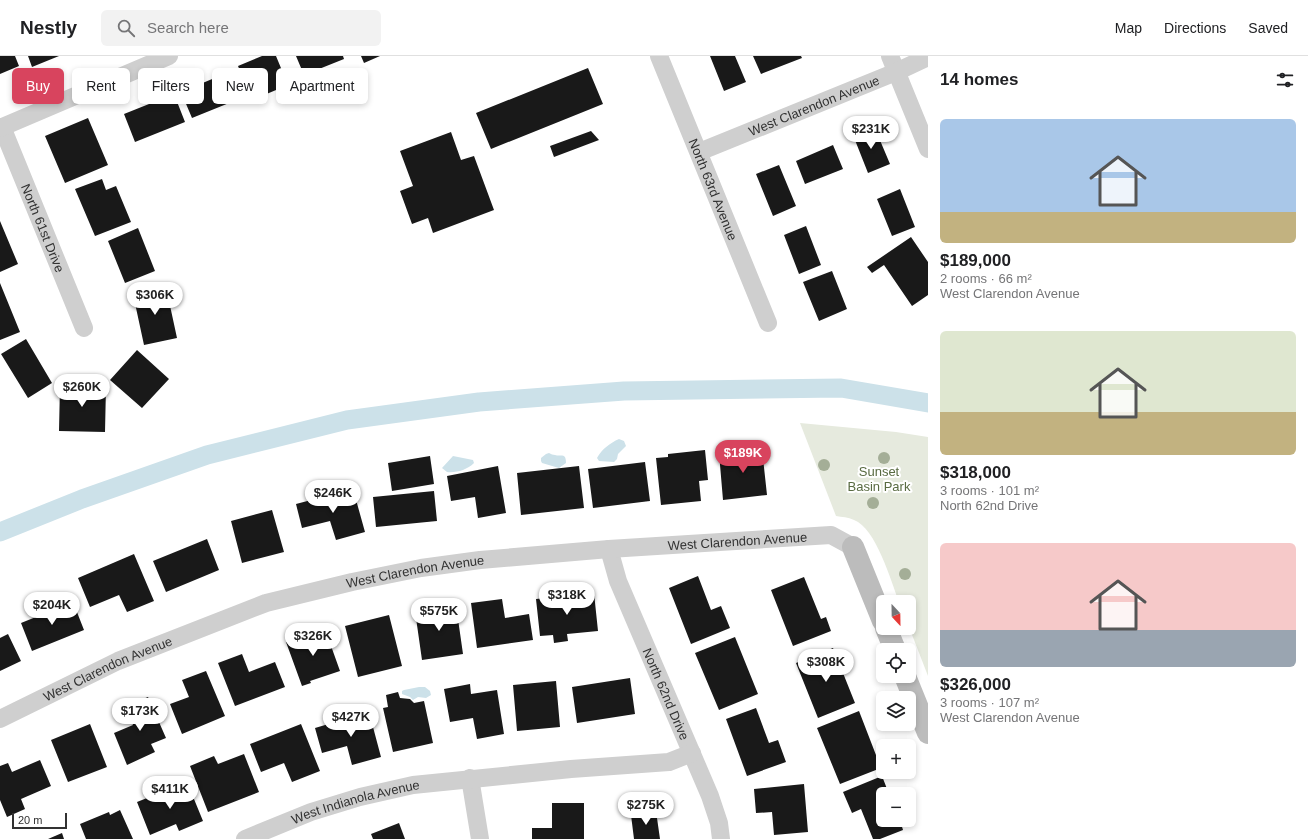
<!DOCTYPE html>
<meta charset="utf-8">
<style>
body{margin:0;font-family:Arial,sans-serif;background:#f2f2f2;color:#202124;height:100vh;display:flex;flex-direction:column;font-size:15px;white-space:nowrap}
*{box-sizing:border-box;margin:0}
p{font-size:13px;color:#757577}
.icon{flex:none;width:22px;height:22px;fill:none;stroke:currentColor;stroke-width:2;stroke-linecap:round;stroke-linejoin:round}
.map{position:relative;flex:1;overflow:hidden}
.sheet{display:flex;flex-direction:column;background:#fff;width:380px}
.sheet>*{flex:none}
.top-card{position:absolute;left:12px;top:12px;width:380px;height:36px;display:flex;gap:8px}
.needle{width:26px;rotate:158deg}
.fabs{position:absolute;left:876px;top:539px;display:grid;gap:8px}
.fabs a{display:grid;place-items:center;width:40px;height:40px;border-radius:6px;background:#fff;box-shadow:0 2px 6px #0003;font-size:20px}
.scale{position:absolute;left:12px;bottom:10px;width:55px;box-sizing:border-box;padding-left:4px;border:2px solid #323232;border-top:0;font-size:11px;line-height:14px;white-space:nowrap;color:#323232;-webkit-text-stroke:3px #fff;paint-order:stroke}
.price{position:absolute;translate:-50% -34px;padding:0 9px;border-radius:14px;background:#fff;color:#222;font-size:13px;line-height:26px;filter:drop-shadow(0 1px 2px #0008)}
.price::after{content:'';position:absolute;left:50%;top:24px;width:12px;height:9px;margin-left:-6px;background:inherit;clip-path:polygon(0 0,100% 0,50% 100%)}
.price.selected{background:#d8445e;color:#fff}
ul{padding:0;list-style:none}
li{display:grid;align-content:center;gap:8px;height:212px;padding:0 12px}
li span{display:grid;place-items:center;height:124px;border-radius:6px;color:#555}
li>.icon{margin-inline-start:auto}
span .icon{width:72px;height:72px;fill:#fffc;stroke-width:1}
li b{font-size:17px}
h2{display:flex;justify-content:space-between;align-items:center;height:48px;padding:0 12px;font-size:17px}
.pill{padding:0 14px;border-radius:6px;background:#fff;box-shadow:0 2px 6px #0003;font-size:14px;line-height:36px}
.pill.selected{background:#d8445e;color:#fff}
header{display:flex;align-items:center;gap:24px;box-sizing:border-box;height:56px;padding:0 20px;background:#fff;border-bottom:1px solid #e0e0e0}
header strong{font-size:19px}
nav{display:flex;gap:22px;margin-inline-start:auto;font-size:14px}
.search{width:280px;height:36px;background:#f2f2f2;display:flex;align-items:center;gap:10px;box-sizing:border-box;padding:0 14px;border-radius:6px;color:#757577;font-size:15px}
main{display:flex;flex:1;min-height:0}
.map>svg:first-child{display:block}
.green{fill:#e6eade}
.water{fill:#cce1e9}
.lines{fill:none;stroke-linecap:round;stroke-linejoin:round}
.canal{stroke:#cce1e9;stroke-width:19}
.building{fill:#191919}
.street{stroke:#cfcfcf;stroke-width:18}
.secondary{stroke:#bcbcbc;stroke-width:22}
.tree{fill:#a4ae97}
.labels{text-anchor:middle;stroke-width:4;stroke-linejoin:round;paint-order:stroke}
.street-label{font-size:13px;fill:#323232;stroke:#fff}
.park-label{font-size:13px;fill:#596b42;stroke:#fff}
</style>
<header>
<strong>Nestly</strong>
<div class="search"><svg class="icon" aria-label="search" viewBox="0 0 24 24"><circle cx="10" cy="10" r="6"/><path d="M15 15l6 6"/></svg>Search here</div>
<nav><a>Map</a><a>Directions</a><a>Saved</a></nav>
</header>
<main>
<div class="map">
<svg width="928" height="783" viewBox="0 0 928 783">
<rect width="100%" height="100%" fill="#fff"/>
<!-- green -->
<path class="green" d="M800 367 896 376 928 381V620L909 571V546H899C891 525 876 472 854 464 848 461 842 461 836 460Z"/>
<!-- water -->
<path class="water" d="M619 383 624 385 626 390 618 398 617 403 614 406 599 405 597 402C602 393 610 387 619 383Z
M549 397C551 398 553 399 555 399 561 401 566 396 566 407L559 412 542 407 541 405V402L546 398Z
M453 400 473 404 474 407C467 414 456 417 447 416L442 412Z
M419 631H425L430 635 431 639 426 642 418 641 413 644 410 641 402 638V635L404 634Z"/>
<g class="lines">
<!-- canal -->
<path class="canal" d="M0 476 82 443 207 399 347 364 479 346 624 335 841 332 928 347"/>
</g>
<!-- building -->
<path class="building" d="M0 0H15L19 10 0 18Z
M28 0H59L32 11Z
M262 0H276L288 29 252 44 238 10Z
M296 0H343L344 3 304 19Z
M361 0H380L364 7Z
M710 0H735L746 26 724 35Z
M753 0H801L802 2 761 18Z
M588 12 603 48 491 93 476 57Z
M229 16 239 43 192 62 181 36Z
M174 38 185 66 135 86 124 58Z
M88 62 108 109 65 127 45 80Z
M874 70 890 108 868 117 853 79Z
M591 75 599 84 554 101 550 90Z
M451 76 461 104 474 100 494 154 433 177 428 162 412 168 400 135 413 130 400 95Z
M833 89 843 113 805 128 796 105Z
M779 109 796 150 773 160 756 118Z
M102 123 106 134 116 130 131 166 95 180 75 133Z
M900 133 915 171 892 180 877 143Z
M0 165 18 208 0 216Z
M806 170 821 209 799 218 784 179Z
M138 172 155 215 125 227 108 185Z
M911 181 928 206V239L912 250 884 209 872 217 867 211Z
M832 215 847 253 819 265 803 226Z
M0 227 20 276 0 284Z
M166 231 177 282 144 289 133 238Z
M26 283 52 327 28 342 1 298Z
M137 294 169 323 142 352 110 324Z
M60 329 106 330 105 376 59 375Z
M762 393 767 439 723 444 719 397Z
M705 394 708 424 699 425 701 445 661 449 656 402 668 401V398Z
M430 400 434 428 392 435 388 407Z
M645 406 650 445 593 452 588 413Z
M498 410 506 457 478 462 475 441 451 445 447 420Z
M579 410 584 452 521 459 517 417Z
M353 433 365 476 336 484 330 465 302 472 296 448Z
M434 435 437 465 376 471 373 441Z
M272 454 284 496 242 507 231 465Z
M207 483 219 514 166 536 153 505Z
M134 498 154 545 127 556 119 539 90 551 78 522Z
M698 520 711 554 721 550 730 572 691 588 669 532Z
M804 521 821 563 826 561 831 575 793 590 771 534Z
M594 537 598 575 567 578 568 585 554 587 553 579 540 580 536 543Z
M502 543 505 562 529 558 533 584 477 592 471 547Z
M73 546 84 574 32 595 21 567Z
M456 549 463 598 422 604 415 555Z
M389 559 402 610 358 621 345 570Z
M325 573 340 615 310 625 311 627 302 630 286 586Z
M8 578 21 605 0 615V582Z
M735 581 758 638 719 654 695 597Z
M833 592 855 647 818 662 796 607Z
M242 598 249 616 275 606 285 631 235 650 218 607Z
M206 615 225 660 182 678 170 648 189 641 182 624Z
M630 622 635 658 577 667 572 631Z
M556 625 560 671 517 675 513 629Z
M470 628 471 638 497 634 504 678 477 683 473 662 450 666 444 633Z
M398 636 400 642 410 643 414 647 424 645 433 687 393 696 383 652 388 651 386 639Z
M148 641 166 682 151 688 155 696 127 709 114 677 133 669 125 650Z
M756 652 769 687 778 684 786 706 747 720 726 663Z
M859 655 881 712 840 728 817 672Z
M369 656 381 701 352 709 347 690 322 697 315 672Z
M90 668 107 711 68 726 51 684Z
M301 668 320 715 292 726 284 707 261 716 250 688Z
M244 698 259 736 208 756 190 710 214 700 218 708Z
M40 704 51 730 21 743 25 753 7 761 0 744V710L8 707 12 716Z
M882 720 889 738H883V764H900L903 774 880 783H873L861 753 852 757 843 736Z
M187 726 203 765 179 775 176 768 150 779 137 746Z
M804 728 808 776 774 779 772 756 756 757 754 733Z
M552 747H584V783H532V772H552Z
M120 754 133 783H86L80 768 109 756 110 759Z
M656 755 660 783H634L631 759Z
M399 767 405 783H373L371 778Z
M62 777 64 783H48Z"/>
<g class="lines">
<!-- street -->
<g class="street">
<path id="s1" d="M659 0 768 267"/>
<path d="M890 0 928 93"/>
<path id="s2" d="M2 71 84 272"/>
<path d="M0 72 169 0"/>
<path id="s3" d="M699 96 896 16 928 1"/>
<path id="s4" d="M609 493 618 525 710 740 719 767 721 783"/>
<path id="s5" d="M0 663 118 605 266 547 352 526 421 512 480 504 609 493 831 479 853 491"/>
<path d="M470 722 480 783"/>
<path id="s6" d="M245 783 311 756 360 741 413 729 571 713 669 706 692 697"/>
</g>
<!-- secondary -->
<path class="secondary" d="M853 491 883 565
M886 572 895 594
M905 620 928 677"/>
</g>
<!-- trees -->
<g class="tree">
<circle cx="884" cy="402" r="6"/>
<circle cx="824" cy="409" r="6"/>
<circle cx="873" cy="447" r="6"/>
<circle cx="905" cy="518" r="6"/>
</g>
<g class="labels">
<!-- street labels -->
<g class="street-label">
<text dy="5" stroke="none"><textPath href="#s3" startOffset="124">West Clarendon Avenue</textPath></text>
<text dy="5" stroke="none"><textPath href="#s1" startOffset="144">North 63rd Avenue</textPath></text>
<text dy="5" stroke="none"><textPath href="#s2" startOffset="109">North 61st Drive</textPath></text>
<text dy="5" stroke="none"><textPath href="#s5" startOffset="767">West Clarendon Avenue</textPath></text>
<text dy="5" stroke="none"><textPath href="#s5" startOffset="443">West Clarendon Avenue</textPath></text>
<text dy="5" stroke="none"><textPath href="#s5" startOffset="119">West Clarendon Avenue</textPath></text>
<text dy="5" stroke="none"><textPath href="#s4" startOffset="156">North 62nd Drive</textPath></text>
<text dy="5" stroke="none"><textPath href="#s6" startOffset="117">West Indianola Avenue</textPath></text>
</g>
<!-- park labels -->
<g class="park-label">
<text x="879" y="420">Sunset<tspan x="879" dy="15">Basin Park</tspan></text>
</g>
</g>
</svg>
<div class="fabs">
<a><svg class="needle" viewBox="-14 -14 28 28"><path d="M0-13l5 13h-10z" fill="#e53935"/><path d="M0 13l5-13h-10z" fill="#757577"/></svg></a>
<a><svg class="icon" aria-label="locate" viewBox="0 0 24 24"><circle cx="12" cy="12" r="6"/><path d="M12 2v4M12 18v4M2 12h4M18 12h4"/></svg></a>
<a><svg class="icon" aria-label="layers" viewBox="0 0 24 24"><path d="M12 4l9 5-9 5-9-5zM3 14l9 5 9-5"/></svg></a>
<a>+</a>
<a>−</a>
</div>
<div class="scale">20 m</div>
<b class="price" style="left:871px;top:94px">$231K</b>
<b class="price" style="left:155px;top:260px">$306K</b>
<b class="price" style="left:82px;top:352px">$260K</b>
<b class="price selected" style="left:743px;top:418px">$189K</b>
<b class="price" style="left:333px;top:458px">$246K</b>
<b class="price" style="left:567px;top:560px">$318K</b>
<b class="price" style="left:52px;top:570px">$204K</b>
<b class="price" style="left:439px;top:576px">$575K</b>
<b class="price" style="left:313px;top:601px">$326K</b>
<b class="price" style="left:826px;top:627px">$308K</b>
<b class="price" style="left:140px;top:676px">$173K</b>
<b class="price" style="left:351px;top:682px">$427K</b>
<b class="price" style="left:170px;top:754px">$411K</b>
<b class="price" style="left:646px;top:770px">$275K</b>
<div class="top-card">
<a class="pill selected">Buy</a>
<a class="pill">Rent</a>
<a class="pill">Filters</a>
<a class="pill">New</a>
<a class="pill">Apartment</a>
</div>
</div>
<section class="sheet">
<h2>14 homes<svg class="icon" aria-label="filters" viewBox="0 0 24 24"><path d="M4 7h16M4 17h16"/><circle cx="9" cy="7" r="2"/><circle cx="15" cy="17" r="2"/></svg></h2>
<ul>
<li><span style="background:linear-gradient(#a9c7e8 75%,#c2b280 0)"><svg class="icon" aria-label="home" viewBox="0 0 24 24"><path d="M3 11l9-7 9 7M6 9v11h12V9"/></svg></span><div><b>$189,000</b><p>2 rooms · 66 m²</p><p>West Clarendon Avenue</p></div></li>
<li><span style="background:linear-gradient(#dfe7d0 65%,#c2b280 0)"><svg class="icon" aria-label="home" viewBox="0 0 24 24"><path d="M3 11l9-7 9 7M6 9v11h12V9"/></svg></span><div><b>$318,000</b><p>3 rooms · 101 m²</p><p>North 62nd Drive</p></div></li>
<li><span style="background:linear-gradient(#f6c9c9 70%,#9aa5b1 0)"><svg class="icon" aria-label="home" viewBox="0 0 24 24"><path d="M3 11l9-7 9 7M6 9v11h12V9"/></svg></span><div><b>$326,000</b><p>3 rooms · 107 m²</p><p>West Clarendon Avenue</p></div></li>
</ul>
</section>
</main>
